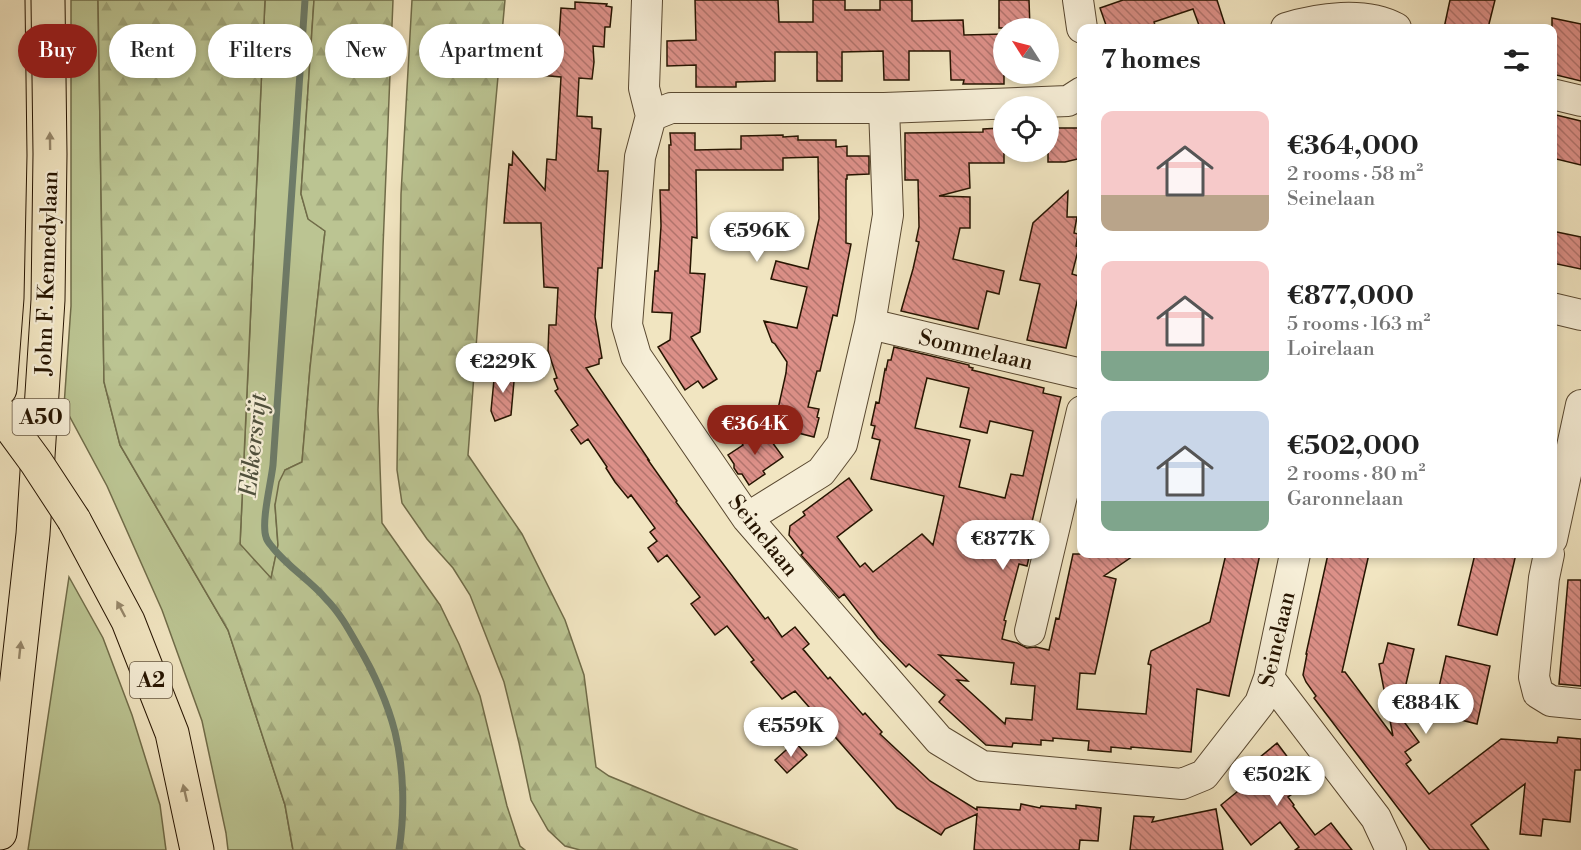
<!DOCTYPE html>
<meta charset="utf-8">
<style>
body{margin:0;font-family:"Libre Bodoni",serif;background:#f2f2f2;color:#222;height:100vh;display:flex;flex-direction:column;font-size:22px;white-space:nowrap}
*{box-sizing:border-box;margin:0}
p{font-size:20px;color:#767676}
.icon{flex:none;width:33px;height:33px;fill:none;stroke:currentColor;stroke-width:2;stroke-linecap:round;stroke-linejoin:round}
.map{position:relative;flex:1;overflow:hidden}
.details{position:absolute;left:1077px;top:24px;width:480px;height:534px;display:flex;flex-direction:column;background:#fff;border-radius:12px;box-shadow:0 3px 9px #0003}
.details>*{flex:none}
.top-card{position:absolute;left:18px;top:24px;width:570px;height:54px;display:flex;gap:12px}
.needle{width:39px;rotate:306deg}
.buttons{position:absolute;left:993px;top:18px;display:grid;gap:12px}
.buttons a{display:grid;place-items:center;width:66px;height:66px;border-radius:50%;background:#fff;box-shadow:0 3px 9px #0003;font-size:30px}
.price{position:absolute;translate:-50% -51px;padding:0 14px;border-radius:21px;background:#fff;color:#222;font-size:20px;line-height:39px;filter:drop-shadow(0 2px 3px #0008)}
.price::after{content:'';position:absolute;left:50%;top:36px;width:18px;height:14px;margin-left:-9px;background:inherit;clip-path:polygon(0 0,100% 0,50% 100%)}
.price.selected{background:#8f2418;color:#fff}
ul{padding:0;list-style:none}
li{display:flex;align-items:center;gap:18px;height:150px;padding:0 24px}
li span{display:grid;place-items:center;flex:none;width:168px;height:120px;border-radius:12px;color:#555}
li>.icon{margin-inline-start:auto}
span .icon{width:72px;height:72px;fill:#fffc;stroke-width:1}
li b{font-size:26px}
h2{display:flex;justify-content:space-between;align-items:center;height:72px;padding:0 24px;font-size:26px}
.pill{padding:0 21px;border-radius:27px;background:#fff;box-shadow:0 3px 9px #0003;font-size:21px;line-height:54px}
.pill.selected{background:#8f2418;color:#fff}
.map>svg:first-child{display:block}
.green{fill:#bbc492;stroke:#706c49;stroke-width:1.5}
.forest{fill:url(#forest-firs);stroke:#706c49;stroke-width:1.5}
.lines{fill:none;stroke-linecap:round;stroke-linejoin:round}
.stream{stroke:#6d7b68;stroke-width:7}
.building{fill:url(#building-back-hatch);stroke:#261400;stroke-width:1.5;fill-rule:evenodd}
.minor-casing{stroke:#594830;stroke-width:32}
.highway-casing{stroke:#261400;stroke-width:35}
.minor{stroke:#f6eed7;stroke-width:30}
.highway{stroke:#f1e5c1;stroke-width:33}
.highway-bridge-casing{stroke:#261400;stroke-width:35;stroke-linecap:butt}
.highway-bridge{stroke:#f1e5c1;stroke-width:33}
.oneway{fill:#96876a}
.labels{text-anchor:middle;stroke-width:4.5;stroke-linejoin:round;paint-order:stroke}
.shield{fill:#f6eed7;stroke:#645540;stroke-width:1.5}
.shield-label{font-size:21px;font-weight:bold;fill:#261400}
.street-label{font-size:22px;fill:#261400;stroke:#f6eed7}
.water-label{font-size:24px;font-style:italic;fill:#4f503d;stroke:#f6eed7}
</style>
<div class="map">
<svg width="1581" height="850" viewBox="0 0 1581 850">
<defs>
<pattern id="forest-firs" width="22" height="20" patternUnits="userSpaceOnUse" patternTransform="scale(1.5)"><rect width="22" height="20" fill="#bbc492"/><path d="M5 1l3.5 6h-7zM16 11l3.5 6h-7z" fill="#a1a87c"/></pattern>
<pattern id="building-back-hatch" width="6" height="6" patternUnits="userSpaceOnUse" patternTransform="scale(1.5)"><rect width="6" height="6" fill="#dc9088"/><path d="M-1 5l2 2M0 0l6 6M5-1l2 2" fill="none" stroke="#b2746d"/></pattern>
</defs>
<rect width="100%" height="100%" fill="#f1e5c1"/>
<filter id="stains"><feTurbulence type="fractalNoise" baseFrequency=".00333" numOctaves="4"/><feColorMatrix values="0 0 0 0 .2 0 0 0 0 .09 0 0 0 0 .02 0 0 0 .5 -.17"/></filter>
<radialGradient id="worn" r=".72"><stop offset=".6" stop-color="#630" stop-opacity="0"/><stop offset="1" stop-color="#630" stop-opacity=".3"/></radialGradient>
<!-- green -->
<path class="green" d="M71 0H98L104 382 120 445 228 630 285 805 293 850H228L226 833 202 721 162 610 107 486 64 406 71 306Z
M265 0H314L301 194 308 218 325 231 310 368 302 462 285 470 275 505 278 545 271 579 240 545Z
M69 577 103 638 132 715 160 805 166 850H28Z"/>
<!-- forest -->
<path class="forest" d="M98 0H265L240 544 271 578 278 545 275 505 279 482 285 470 302 462 310 368 325 231 308 219 301 194 314 0H393L383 247 378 410 382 523 440 605 459 644 480 696 507 806 520 846 525 850H293L285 805 228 630 120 445 104 382Z
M412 0H505L488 186 468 455 522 534 565 620 584 675 596 767 609 776 696 812 798 850H580L565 846 548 830 531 800 519 743 504 682 470 595 453 568 427 539 402 503 397 470 401 194Z"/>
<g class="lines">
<!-- stream -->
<path class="stream" d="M305 0 273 465C271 483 261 522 266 537 267 542 271 545 273 548 289 568 310 580 326 599 339 612 348 628 357 644 373 671 387 701 395 732 404 769 405 813 399 850"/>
</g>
<!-- building -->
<path class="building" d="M695 0H778L779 22H813V0H845V10H880V0H912V21L963 20 964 35 1004 34V84H963L964 80H951L950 51H909V80H884L883 51 842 52V81H817V52H775V81L736 82V87H696V65L667 66V41L696 40Z
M999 0H1029L1030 28H999Z
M1123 0H1217L1226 28H1200L1193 9 1154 22 1156 28H1107L1100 8Z
M1450 0H1495L1488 28H1444Z
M575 2 607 4 606 6 612 7 610 27H605L604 47 593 46 594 62 592 79 579 78 577 116 592 117V128L601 129 598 171H608L602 268H598L595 317 602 358 599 359V364L586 368 649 460H648L677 501 676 502 765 619 768 617 782 637 795 627 809 644 803 649 828 679 830 677 863 715 865 713 882 732 880 734 930 781 977 810V807L1020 810 1021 804 1040 808 1041 806 1076 809V805L1101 808 1098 841 1080 840 1079 850H974L977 814 945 829 941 835 897 808 795 691 782 699 751 662 754 660 727 626 715 635 691 604 700 597 667 555 658 562 648 548 657 541 650 532 655 528 631 495 628 498 615 482 606 468 607 467 588 439 581 444 571 430 578 425 555 391 558 389 554 379 557 378 548 351 549 325H556L558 288 544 287 541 223H504L509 164 512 165 513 152 545 190 547 159 556 160 561 77 538 75 541 38 559 39 561 8 575 9Z
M1552 18 1581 24V81L1552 74Z
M1552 114 1581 121V165L1552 158Z
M1001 128 1002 139H1004V163H969L970 188 939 196 970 197V228H960L953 259 1004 271 999 294 987 291 978 329 901 311 913 269 919 242 916 241 919 227 918 180H905V133L983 132V129Z
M1048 128H1082V158L1065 162H1048Z
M670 133H695V150L741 149V136L783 135V137L798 136V140H836V147L847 146V156H869V174L847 175V179H846V243L851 244 837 316 833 315 820 371H817L808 407 819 409 817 417 819 418 814 437 774 427 786 373 787 362 775 344 772 342 764 321 797 328 807 287 771 279 776 261 808 269 819 219 818 157 783 158V170H696L697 238 692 237 690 273 705 274 700 332 691 337 717 379 703 388 698 381 685 390 658 347 670 340 672 313 652 312 655 271H658L661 226 660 190H669V145H671Z
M1068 191 1067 217H1077L1074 233 1078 234 1076 246 1079 247 1072 274 1082 277V281L1066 348 1027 340 1040 284 1020 280 1033 223Z
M1552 231 1581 237V269L1552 263Z
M894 347 969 365V367L973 368 972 370 1044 388 1043 393 1061 397 1026 548 1031 549 1027 566 1019 564 1004 620 1006 621 1002 639 1017 643 1027 648 1036 647 1049 650 1056 618 1059 619 1073 554H1136L1104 576 1116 579 1095 674 1080 673 1077 709 1146 714 1151 665 1148 664 1151 651 1210 622 1226 554H1260L1229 696 1197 689 1191 752 1131 747V749L1111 747V752L1088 750 1089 741 1053 738V741L1041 740V745L1013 743 1012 747 986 745 939 702 945 695 909 664 906 667 878 638 844 594 839 598 801 555 803 553 789 535 790 526 805 515 803 512 849 478 872 510 837 537 860 567 865 563 873 572 922 534 933 545 944 496 871 479 880 440 872 438 875 426 871 425 876 402 879 403 885 369 886 370 888 360H891ZM927 378 969 388 960 427 987 433 990 421 1033 431 1023 476 1011 474 1005 498 959 487 970 440 915 428ZM939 655 1014 663 1011 684 1035 686 1032 720 1006 718 1005 724 957 680 968 681Z
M495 369 515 370 511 415 495 421 491 411Z
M761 427 783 457 763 471 765 474 749 485 742 474H738L734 468V464L728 455 743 445 741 442Z
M1328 554H1369L1342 672H1345L1393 736 1379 664 1383 663 1388 643 1414 649 1401 706 1391 704 1419 742 1405 752 1411 760 1406 764 1429 794 1501 739 1557 743 1558 737 1581 739V770H1575L1570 822 1543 819 1541 836 1520 834 1525 784 1471 825 1489 850H1430L1314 698 1316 696 1306 682 1303 675 1307 654H1306Z
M1475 554H1516L1497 635 1458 625Z
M1568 580H1581V686L1559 684Z
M1446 656 1490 666 1477 724 1445 716 1446 711 1437 696Z
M795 742 807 755 787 773 775 760Z
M1277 743 1298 771 1286 780 1295 792 1288 797 1294 805 1293 806 1315 835 1331 823 1352 850H1295L1299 847 1280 822 1251 845 1221 805 1266 768 1259 758Z
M1216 809 1223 850H1130L1134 816 1154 817 1152 822Z"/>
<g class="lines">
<!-- minor casing -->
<g class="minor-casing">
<path id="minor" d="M647 0 644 88 651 116
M1078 0 1082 28
M1286 28C1318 18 1365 11 1396 28
M1082 92 1068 101 884 108H671L651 116 640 157 627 325 636 356 747 518 939 740 982 766 1182 784 1204 775 1260 703 1269 678 1295 554
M1552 94 1581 101
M1552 308 1581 315
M870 324 1082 374
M747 518 821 472 842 444 870 324 888 215 884 108
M1552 539 1581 405
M1549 554 1544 578 1534 677 1538 693 1551 701 1581 704
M1030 631 1082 411
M1269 678 1376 818 1391 850"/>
</g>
<!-- highway casing -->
<g class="highway-casing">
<path id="highway" d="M0 389 7 298 10 155 8 0
M74 520 128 621 172 733 197 850
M0 833 33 534 48 300 50 154 48 0"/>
</g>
<!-- minor -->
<use href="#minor" class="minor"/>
<!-- highway -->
<use href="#highway" class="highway"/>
<!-- highway-bridge casing -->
<g class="highway-bridge-casing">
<path id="highway-bridge" d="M0 413 36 462 74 520"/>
</g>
<!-- highway-bridge -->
<use href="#highway-bridge" class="highway-bridge"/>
</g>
<!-- one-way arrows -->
<defs><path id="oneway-solid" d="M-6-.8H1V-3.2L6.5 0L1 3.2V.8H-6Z" transform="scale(1.5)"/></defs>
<g class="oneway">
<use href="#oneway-solid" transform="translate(50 141) rotate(-91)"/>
<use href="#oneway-solid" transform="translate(121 609) rotate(-118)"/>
<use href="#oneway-solid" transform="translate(20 650) rotate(-84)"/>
<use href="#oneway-solid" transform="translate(185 793) rotate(-103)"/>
</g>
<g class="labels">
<!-- shield labels -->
<g class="shield">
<rect x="12.5" y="399" width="57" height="36" rx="4.5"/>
<rect x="130" y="662" width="42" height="36" rx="4.5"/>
</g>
<g class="shield-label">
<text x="41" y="424">A50</text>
<text x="151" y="687">A2</text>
</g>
<!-- street labels -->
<g class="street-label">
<text transform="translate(46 273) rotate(-88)" y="8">John F. Kennedylaan</text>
<text transform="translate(976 349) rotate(13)" y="8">Sommelaan</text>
<text transform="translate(764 535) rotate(51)" y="8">Seinelaan</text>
<text transform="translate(1276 639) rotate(-77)" y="8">Seinelaan</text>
</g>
<!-- water labels -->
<g class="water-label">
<text transform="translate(253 445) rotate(-84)" y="8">Ekkersrijt</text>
</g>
</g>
<rect width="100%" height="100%" filter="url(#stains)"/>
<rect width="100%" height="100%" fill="url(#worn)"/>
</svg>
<div class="buttons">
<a><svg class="needle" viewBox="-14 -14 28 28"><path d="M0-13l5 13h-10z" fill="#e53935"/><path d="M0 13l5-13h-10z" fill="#767676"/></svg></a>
<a><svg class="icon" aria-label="locate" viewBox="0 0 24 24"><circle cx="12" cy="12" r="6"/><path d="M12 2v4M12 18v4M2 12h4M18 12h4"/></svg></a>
</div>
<b class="price" style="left:757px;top:263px">€596K</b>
<b class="price" style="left:503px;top:394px">€229K</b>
<b class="price selected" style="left:755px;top:456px">€364K</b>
<b class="price" style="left:1003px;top:571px">€877K</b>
<b class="price" style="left:1426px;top:735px">€884K</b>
<b class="price" style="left:791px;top:758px">€559K</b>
<b class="price" style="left:1277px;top:807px">€502K</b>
<div class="top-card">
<a class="pill selected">Buy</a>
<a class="pill">Rent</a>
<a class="pill">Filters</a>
<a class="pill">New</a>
<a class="pill">Apartment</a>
</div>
<section class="details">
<h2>7 homes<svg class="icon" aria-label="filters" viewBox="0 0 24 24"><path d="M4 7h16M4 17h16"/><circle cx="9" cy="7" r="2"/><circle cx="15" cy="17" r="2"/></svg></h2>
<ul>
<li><span style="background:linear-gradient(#f6c9c9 70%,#b9a48a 0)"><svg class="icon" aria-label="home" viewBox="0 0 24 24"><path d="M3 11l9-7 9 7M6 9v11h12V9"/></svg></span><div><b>€364,000</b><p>2 rooms · 58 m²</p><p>Seinelaan</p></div></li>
<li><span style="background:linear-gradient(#f6c9c9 75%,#7fa58c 0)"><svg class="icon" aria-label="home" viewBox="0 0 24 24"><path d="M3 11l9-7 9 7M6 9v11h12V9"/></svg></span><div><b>€877,000</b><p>5 rooms · 163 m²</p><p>Loirelaan</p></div></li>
<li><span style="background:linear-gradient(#c9d6e8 75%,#7fa58c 0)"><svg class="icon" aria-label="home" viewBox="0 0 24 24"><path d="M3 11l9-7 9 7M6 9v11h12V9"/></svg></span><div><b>€502,000</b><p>2 rooms · 80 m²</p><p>Garonnelaan</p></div></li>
</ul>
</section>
</div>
